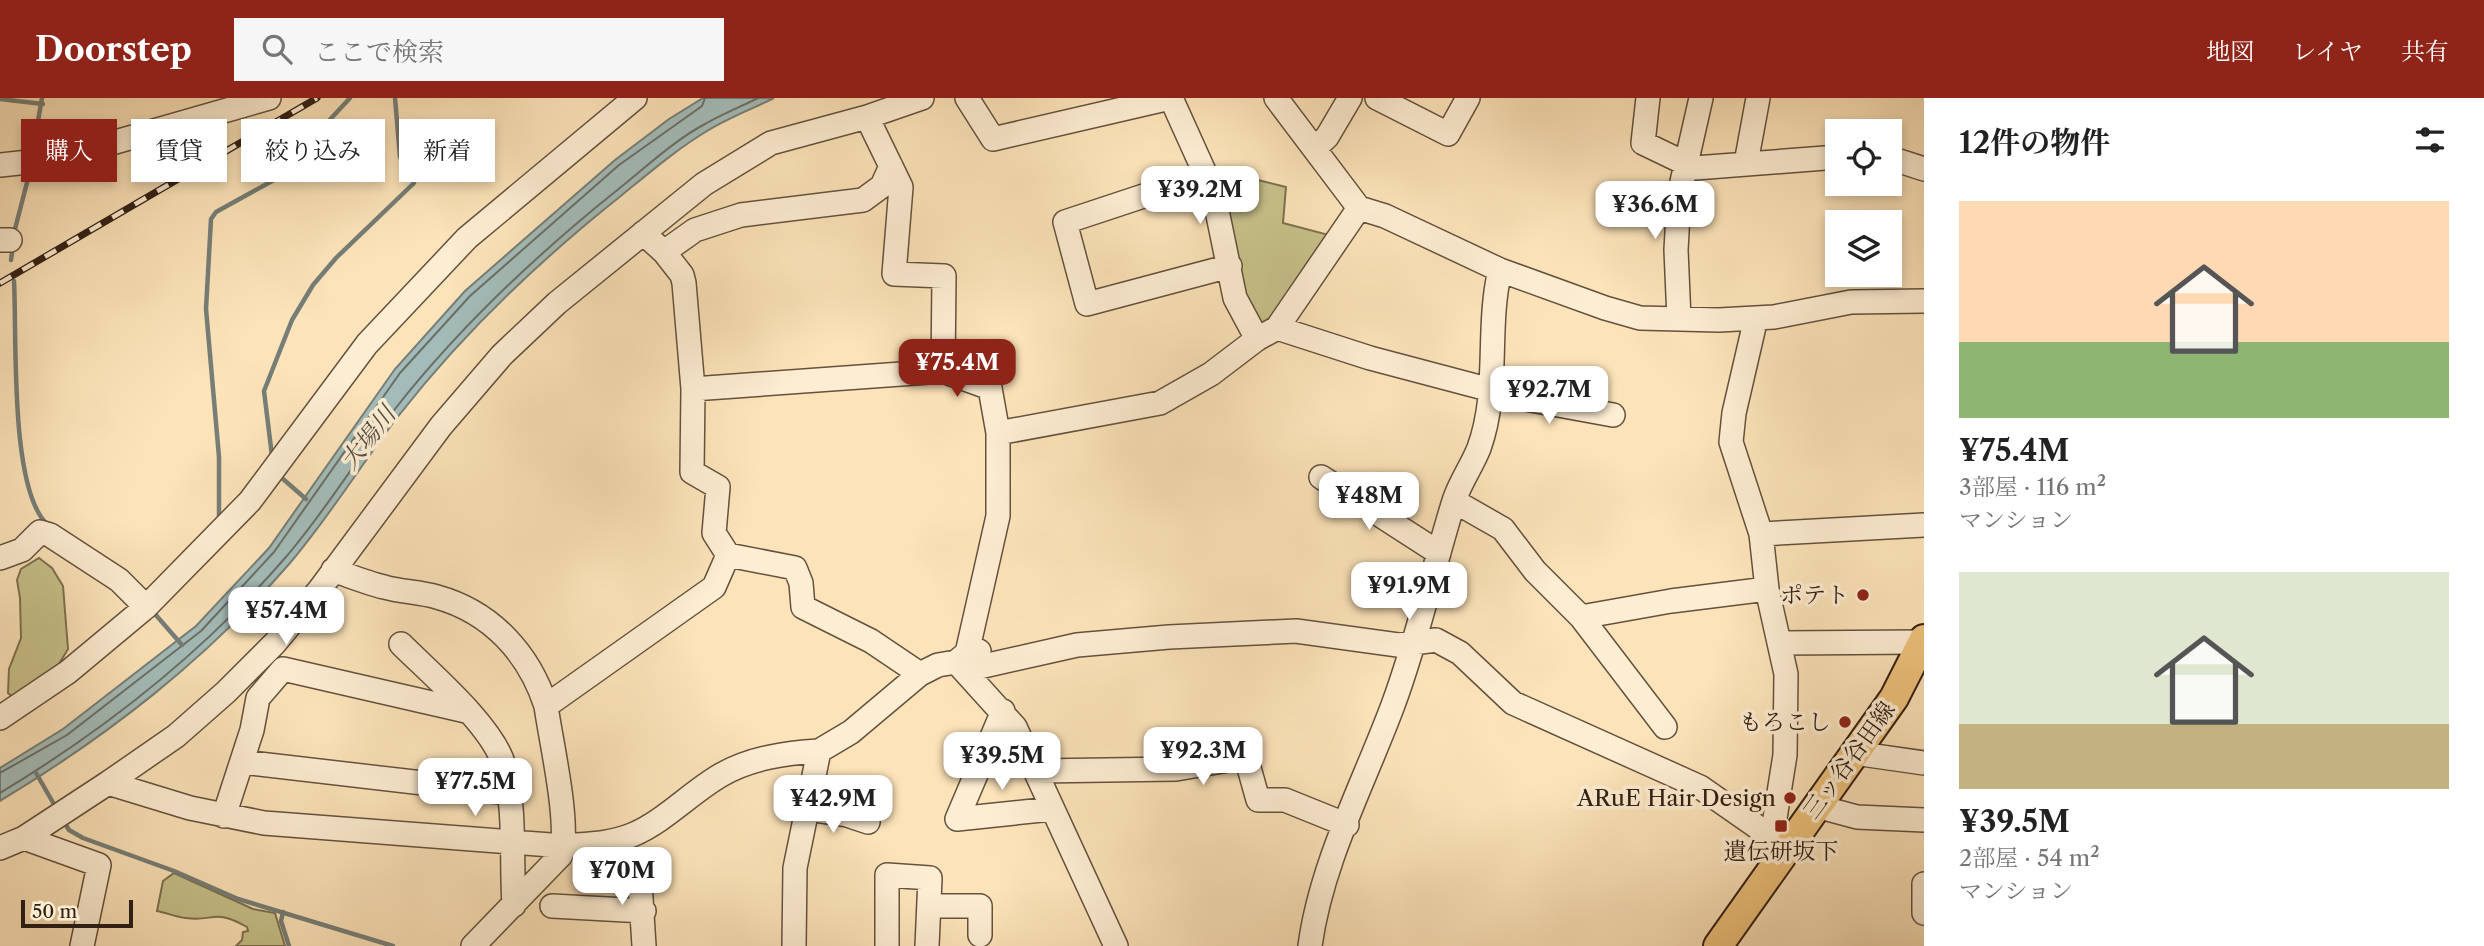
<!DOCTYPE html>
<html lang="ja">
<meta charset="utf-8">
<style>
body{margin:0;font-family:"Libre Caslon Text","Noto Serif JP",serif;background:#f6f6f6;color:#222;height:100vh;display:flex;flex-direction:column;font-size:26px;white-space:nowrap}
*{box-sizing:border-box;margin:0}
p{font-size:23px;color:#767676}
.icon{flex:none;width:38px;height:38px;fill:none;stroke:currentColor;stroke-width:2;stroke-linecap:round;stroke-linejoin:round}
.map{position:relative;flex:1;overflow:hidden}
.drawer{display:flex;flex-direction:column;background:#fff;width:560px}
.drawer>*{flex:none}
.top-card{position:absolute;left:21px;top:21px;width:665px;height:63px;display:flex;gap:14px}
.controls{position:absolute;left:1825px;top:21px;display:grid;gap:14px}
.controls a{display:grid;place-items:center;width:77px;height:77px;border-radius:0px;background:#fff;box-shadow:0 4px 10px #0003;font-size:35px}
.scale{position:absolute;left:21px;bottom:18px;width:112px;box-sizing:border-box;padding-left:7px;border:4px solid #322015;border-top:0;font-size:19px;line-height:24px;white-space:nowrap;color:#322015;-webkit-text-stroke:5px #fdedd2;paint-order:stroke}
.price{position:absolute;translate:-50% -60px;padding:0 16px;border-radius:14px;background:#fff;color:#222;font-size:23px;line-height:46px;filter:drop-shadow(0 2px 4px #0008)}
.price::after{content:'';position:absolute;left:50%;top:42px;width:21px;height:16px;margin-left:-10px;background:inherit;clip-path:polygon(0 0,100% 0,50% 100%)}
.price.current{background:#8f2418;color:#fff}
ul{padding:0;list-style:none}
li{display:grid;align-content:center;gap:14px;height:371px;padding:0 35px}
li span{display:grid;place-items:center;height:217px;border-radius:0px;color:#555}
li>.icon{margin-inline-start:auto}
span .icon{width:126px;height:126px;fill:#fffc;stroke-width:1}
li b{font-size:30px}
h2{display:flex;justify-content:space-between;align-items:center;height:84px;padding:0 35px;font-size:30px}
.tag{padding:0 24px;border-radius:0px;background:#fff;box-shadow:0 4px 10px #0003;font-size:24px;line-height:63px}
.tag.current{background:#8f2418;color:#fff}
header{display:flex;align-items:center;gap:42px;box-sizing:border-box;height:98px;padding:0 35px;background:#8f2418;color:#fff}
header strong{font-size:33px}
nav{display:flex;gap:38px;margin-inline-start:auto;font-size:24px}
.search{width:490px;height:63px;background:#f6f6f6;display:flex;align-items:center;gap:18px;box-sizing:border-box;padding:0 24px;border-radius:0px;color:#767676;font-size:26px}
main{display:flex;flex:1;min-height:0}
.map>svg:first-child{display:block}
.green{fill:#c7c18a;stroke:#7c7050;stroke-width:2}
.water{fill:#a3bcb9;stroke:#767e77;stroke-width:2}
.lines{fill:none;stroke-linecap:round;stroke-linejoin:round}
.shore{stroke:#6a6e67;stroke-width:2}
.stream{stroke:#767e77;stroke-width:4.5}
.minor-casing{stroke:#64513e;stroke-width:26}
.major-casing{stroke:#322015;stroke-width:32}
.minor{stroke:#fdedd2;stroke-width:23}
.major{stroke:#eec27c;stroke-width:28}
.rail-casing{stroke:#322015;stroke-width:7}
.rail{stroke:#fdedd2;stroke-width:4.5;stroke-dasharray:13;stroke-linecap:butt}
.poi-dot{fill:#8f2418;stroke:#fdedd2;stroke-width:2.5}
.labels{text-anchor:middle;stroke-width:7;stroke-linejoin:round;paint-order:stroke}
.poi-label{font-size:23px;fill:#322015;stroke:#fdedd2;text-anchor:end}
.street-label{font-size:23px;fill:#322015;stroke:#fdedd2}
.water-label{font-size:24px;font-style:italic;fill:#544f46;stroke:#fdedd2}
</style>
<header>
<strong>Doorstep</strong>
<div class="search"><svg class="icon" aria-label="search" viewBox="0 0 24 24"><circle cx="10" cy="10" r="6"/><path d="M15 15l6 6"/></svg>ここで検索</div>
<nav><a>地図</a><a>レイヤ</a><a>共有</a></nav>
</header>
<main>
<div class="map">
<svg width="1924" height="848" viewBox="0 0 1924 848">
<rect width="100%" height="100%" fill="#fce3b9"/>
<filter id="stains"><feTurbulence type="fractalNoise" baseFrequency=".00286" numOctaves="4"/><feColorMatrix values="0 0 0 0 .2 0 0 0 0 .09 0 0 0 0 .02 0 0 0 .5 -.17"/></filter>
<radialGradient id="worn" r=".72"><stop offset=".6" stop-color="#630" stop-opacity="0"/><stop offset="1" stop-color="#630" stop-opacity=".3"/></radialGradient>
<!-- green -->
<path class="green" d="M1237 77 1286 89 1283 125 1329 137 1271 223 1262 228 1246 204 1219 81Z
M39 460 52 470 63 488 68 551 56 571 14 600 8 595 9 571 21 540 20 500 17 482 21 471Z
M174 775 253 811 275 815 285 848H236L242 842 243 834 248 833 247 829C213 810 215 824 186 820 176 819 167 815 157 813L163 783Z"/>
<!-- water -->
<path class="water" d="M703 0H774C752 11 728 20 707 33 677 51 649 75 622 97 540 162 465 233 400 316 362 365 330 418 290 465 206 562 109 637 0 703V670L63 631 196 528 269 450 395 271 465 193 615 62 669 21Z"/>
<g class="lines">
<!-- shore -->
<path class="shore" d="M0 675 67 637 201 533 274 454 400 275 470 198 619 67 702 8 705 0
M0 695C106 631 203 555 285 460 325 414 357 360 395 311 461 227 537 156 621 89 647 68 675 42 705 26 722 16 740 9 758 0"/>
<!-- stream -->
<path class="stream" d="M0 1 43 6
M32 57 42 0
M14 135 31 69
M11 162 13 148
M14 183C17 236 9 393 48 427
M272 358 264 293 292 222 313 187 336 160 414 85 400 59 395 0
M283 381 306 401
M219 422V359L206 211 211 121 216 114 274 82 350 0
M155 516 182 547
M36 675 55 708
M64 724 69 732 83 740 174 773 238 801 393 848
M283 814 281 823 289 848"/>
<!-- minor casing -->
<g class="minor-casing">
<path id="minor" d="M967 0 993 41 1170 0
M1171 0 1213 93 1235 200 1257 241
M1276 0 1359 110 1385 118 1500 172 1605 210 1640 220 1719 222 1774 219 1851 204 1924 203
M1377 0 1448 36 1468 0
M1648 0 1643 45 1695 70 1838 59
M867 19 901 89 894 176 944 178 943 273
M1315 50 1327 39 1350 0
M1890 60 1924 71
M1746 65 1758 0
M0 67 56 61 269 0
M1207 77 1065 124 1087 206 1230 168
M643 135 664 154 682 177 684 185 693 291 692 374 718 389 714 435 728 457 795 470 801 485 803 509 871 543 920 576
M0 142H10
M664 154 695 132 741 117 863 102 882 88 891 68
M1756 220 1734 315 1731 344 1761 436 1767 491 1786 576 1785 657 1772 739
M1679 221 1676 152 1679 97 1701 0
M1277 230 1370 260 1491 292
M693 291 943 273 990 290 998 335V418L967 555
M1493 295 1613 317
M998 335 1160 305 1211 276 1257 241 1277 230 1359 110
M1321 379 1439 455
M1454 403 1503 431 1535 473 1581 519 1665 629
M1761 436 1924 427
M0 460 22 452 40 434 50 437 119 482 146 509
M333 472C350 478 367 485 384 489 402 494 420 494 437 499 491 514 529 555 546 608L714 489 728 457
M1581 519 1671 503 1767 491
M1781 545 1923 544
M401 546C430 575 494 629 504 668 516 711 511 762 514 807
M958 566 1015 629 1116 848
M966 572 1077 547 1169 539 1296 533 1398 547 1436 542 1460 555 1513 605 1700 689 1786 749
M1003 613 957 721 1052 711
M0 620 68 574 146 509 250 403 367 246 467 140 635 0
M1854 655 1924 665
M242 664 509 695
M1037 673 1176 671 1246 659 1258 702H1285L1347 727
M108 685 190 710 264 725 564 748C587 746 610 746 632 737 665 723 690 695 721 677 751 660 785 655 819 653
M1816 708 1857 719 1924 722
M807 711 847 717 868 724
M224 718 252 632 258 600 283 571 466 613
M24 740 99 767 82 848
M0 750 24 740 108 685 176 638 226 594 275 545 320 491 441 328 502 257 557 205 704 86 771 45 867 19 922 0
M639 768 644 848
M1924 786V815
M552 808 644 813
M929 808H980V837
M473 848 561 757C570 725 551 644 546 608
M794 848 795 770 819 653 851 634 920 576 938 567 956 564 967 555 979 553
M887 848V777L930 780 927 848
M1310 848C1321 765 1364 685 1393 607 1418 540 1433 470 1454 403 1460 384 1472 368 1479 350 1500 292 1486 231 1500 172"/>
</g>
<!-- major casing -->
<g class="major-casing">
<path id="major" d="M1718 848 1894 600 1924 541"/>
</g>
<!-- minor -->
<use href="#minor" class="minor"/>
<!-- major -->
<use href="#major" class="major"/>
<!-- rail casing -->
<g class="rail-casing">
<path id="rail" d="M0 185 317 0"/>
</g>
<!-- rail -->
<use href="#rail" class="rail"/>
</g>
<!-- markers -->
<g class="poi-dot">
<circle cx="1863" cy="497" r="7"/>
<circle cx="1845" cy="624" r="7"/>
<circle cx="1790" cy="700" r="7"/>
<rect x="1774" y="721" width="14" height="14" rx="3.5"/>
</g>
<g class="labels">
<!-- poi labels -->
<g class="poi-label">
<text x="1849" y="505">ポテト</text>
<text x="1831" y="632">もろこし</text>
<text x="1776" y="708">ARuE Hair Design</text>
<text x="1781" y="761" text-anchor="middle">遺伝研坂下</text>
</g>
<!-- street labels -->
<g class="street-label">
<text transform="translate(1849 662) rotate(-54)" y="8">三ッ谷谷田線</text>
</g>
<!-- water labels -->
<g class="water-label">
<text transform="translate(368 340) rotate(-52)" y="8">大場川</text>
</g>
</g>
<rect width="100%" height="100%" filter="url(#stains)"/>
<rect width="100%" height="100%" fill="url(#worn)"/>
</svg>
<div class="controls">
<a><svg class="icon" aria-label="locate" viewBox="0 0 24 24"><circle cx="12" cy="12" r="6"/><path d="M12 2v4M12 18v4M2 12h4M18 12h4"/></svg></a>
<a><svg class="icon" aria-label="layers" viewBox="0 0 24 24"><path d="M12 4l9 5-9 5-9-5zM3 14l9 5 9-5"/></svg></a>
</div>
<div class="scale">50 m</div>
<b class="price" style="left:1200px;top:128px">¥39.2M</b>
<b class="price" style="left:1655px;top:143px">¥36.6M</b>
<b class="price current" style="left:957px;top:301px">¥75.4M</b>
<b class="price" style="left:1549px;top:328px">¥92.7M</b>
<b class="price" style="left:1369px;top:434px">¥48M</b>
<b class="price" style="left:1409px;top:524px">¥91.9M</b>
<b class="price" style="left:286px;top:549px">¥57.4M</b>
<b class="price" style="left:1203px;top:689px">¥92.3M</b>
<b class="price" style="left:1002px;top:694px">¥39.5M</b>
<b class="price" style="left:475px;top:720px">¥77.5M</b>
<b class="price" style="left:833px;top:737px">¥42.9M</b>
<b class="price" style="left:622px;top:809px">¥70M</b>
<div class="top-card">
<a class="tag current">購入</a>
<a class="tag">賃貸</a>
<a class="tag">絞り込み</a>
<a class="tag">新着</a>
</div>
</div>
<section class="drawer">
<h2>12件の物件<svg class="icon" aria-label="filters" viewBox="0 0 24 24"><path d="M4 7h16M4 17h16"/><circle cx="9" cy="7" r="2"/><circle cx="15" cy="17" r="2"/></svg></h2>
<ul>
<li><span style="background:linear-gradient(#ffd9b3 65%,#8fb573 0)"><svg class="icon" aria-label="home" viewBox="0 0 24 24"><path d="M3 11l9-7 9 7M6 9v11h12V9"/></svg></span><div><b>¥75.4M</b><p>3部屋 · 116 m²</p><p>マンション</p></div></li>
<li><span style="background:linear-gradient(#dfe7d0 70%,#c2b280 0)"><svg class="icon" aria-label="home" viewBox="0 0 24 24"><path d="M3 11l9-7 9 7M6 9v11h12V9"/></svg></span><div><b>¥39.5M</b><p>2部屋 · 54 m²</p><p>マンション</p></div></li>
</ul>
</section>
</main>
